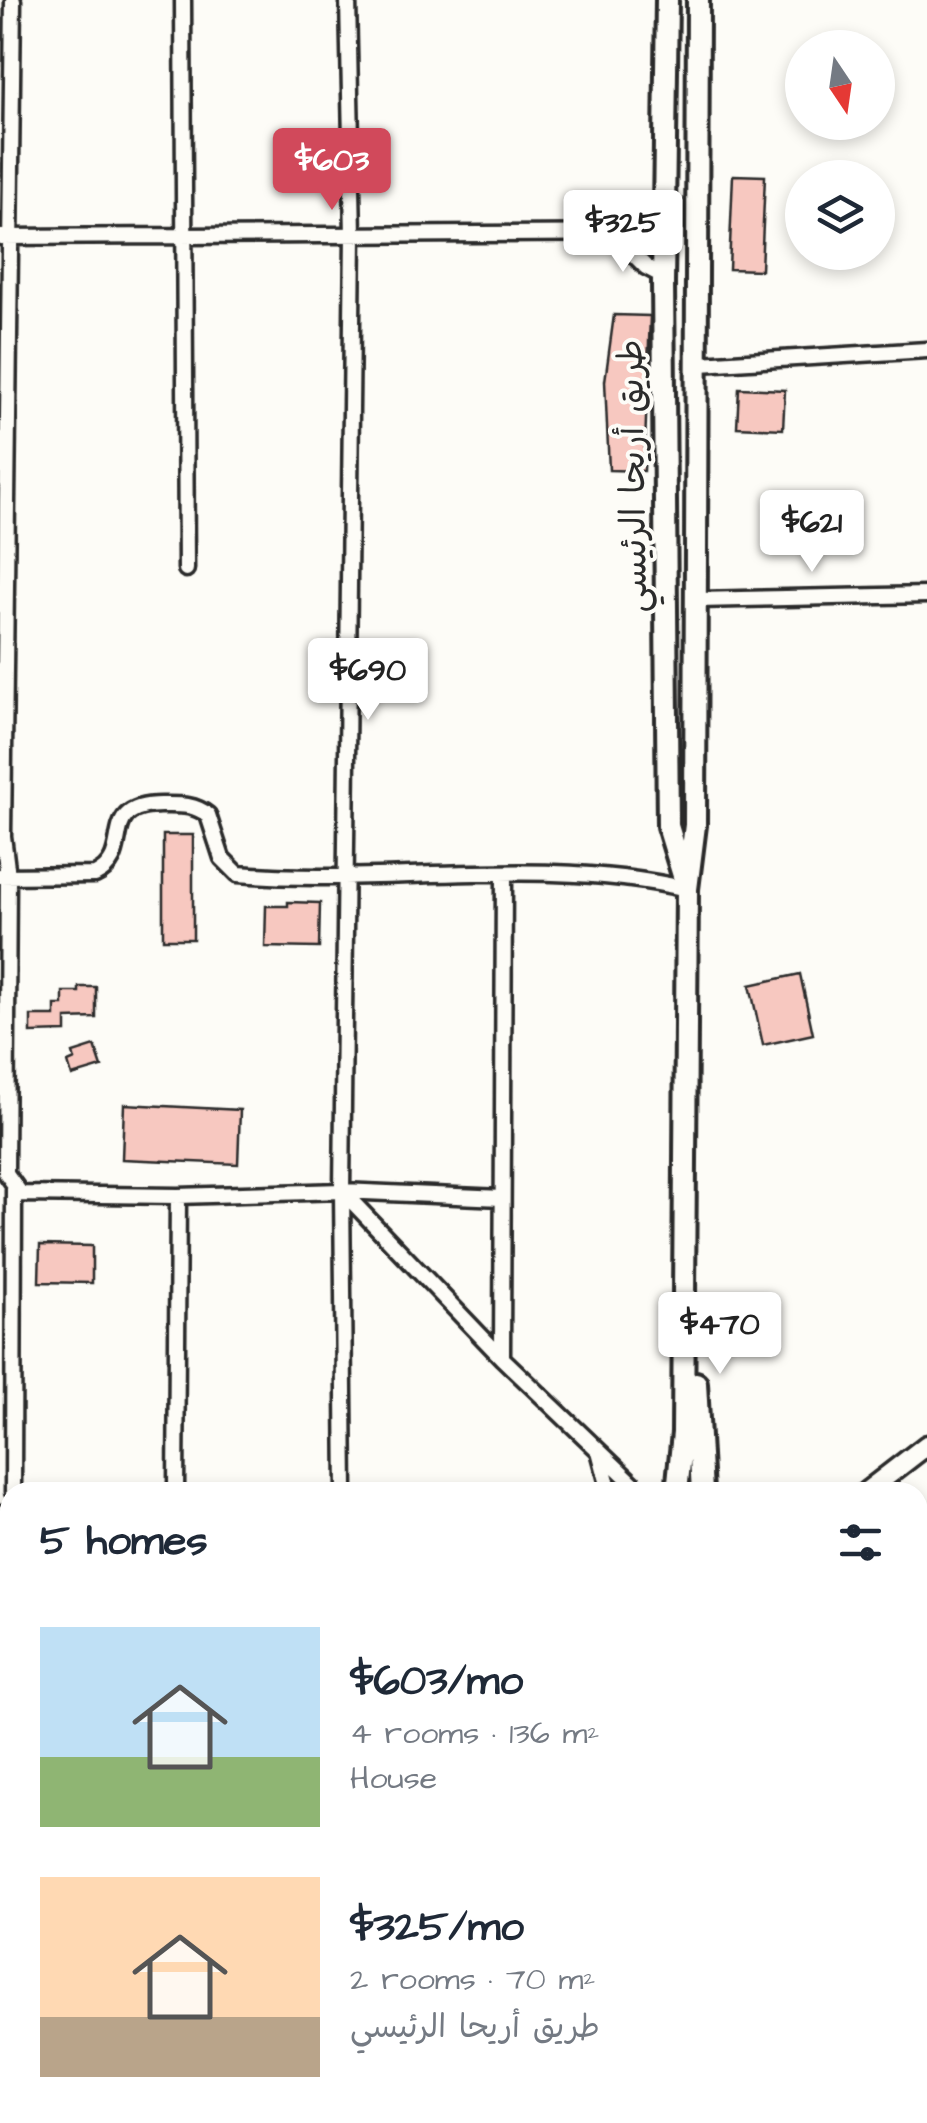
<!DOCTYPE html>
<meta charset="utf-8">
<style>
body{margin:0;font-family:"Architects Daughter","Playpen Sans Arabic",sans-serif;background:#f6f6f7;color:#1f2937;height:100vh;display:flex;flex-direction:column;font-size:38px;white-space:nowrap}
*{box-sizing:border-box;margin:0}
p{font-size:32px;color:#747a83}
.icon{flex:none;width:55px;height:55px;fill:none;stroke:currentColor;stroke-width:2;stroke-linecap:round;stroke-linejoin:round}
.map{position:relative;flex:1;overflow:hidden}
.side{position:absolute;left:0px;top:1482px;width:928px;height:642px;display:flex;flex-direction:column;background:#fff;border-radius:30px 30px 0 0;box-shadow:0 5px 15px #0003}
.side>*{flex:none}
.needle{width:65px;rotate:167deg}
.tools{position:absolute;left:785px;top:30px;display:grid;gap:20px}
.tools a{display:grid;place-items:center;width:110px;height:110px;border-radius:50%;background:#fff;box-shadow:0 5px 15px #0003;font-size:50px}
.price{position:absolute;translate:-50% -85px;padding:0 22px;border-radius:10px;background:#fff;color:#222;font-size:32px;line-height:65px;filter:drop-shadow(0 2px 5px #0008)}
.price::after{content:'';position:absolute;left:50%;top:60px;width:30px;height:22px;margin-left:-15px;background:inherit;clip-path:polygon(0 0,100% 0,50% 100%)}
.price.current{background:#d1495b;color:#fff}
ul{padding:0;list-style:none}
li{display:flex;align-items:center;gap:30px;height:250px;padding:0 40px}
li span{display:grid;place-items:center;flex:none;width:280px;height:200px;border-radius:0px;color:#555}
li>.icon{margin-inline-start:auto}
span .icon{width:120px;height:120px;fill:#fffc;stroke-width:1}
li b{font-size:42px}
h2{display:flex;justify-content:space-between;align-items:center;height:120px;padding:0 40px;font-size:42px}
.map>svg:first-child{display:block}
.lines{fill:none;stroke-linecap:round;stroke-linejoin:round}
.stream{stroke:#608e9a;stroke-width:5}
.building{fill:#f7c8c0;stroke:#2b2b2b;stroke-width:2.5}
.minor-casing{stroke:#2b2b2b;stroke-width:21}
.tertiary-casing{stroke:#2b2b2b;stroke-width:25}
.secondary-casing{stroke:#2b2b2b;stroke-width:28}
.minor{stroke:#fdfcf7;stroke-width:14}
.tertiary{stroke:#fdfcf7;stroke-width:18}
.secondary{stroke:#fdfcf7;stroke-width:20}
.labels{text-anchor:middle;stroke-width:8;stroke-linejoin:round;paint-order:stroke}
.street-label{font-size:35px;fill:#2b2b2b;stroke:#fdfcf7}
</style>
<div class="map">
<svg width="927" height="2123" viewBox="0 0 927 2123">
<rect width="100%" height="100%" fill="#fdfcf7"/>
<filter id="ink" filterUnits="userSpaceOnUse"><feTurbulence type="fractalNoise" baseFrequency=".01" numOctaves="2"/><feDisplacementMap in="SourceGraphic" scale="20" xChannelSelector="R" yChannelSelector="G"/><feConvolveMatrix kernelMatrix="1 2 1 2 8 2 1 2 1" color-interpolation-filters="sRGB"/></filter>
<g filter="url(#ink)">
<g class="lines">
<!-- stream -->
<path class="stream" d="M918 1852 927 1848
M0 2107 10 2110
M30 2115 62 2123
M535 2123 540 2115"/>
</g>
<!-- building -->
<path class="building" d="M733 175 765 176 761 270 729 269Z
M614 315 650 316 644 471 609 470 605 381Z
M739 388 785 390 783 429 737 427Z
M163 835H193V939H163Z
M288 902 320 903 319 948 265 947 266 906H288Z
M800 974 813 1034 763 1045 750 985Z
M79 987H96V1018L66 1019V1032L31 1033V1016H55V1005H63V992H79Z
M95 1046 102 1067 72 1076 68 1063 75 1060 73 1053Z
M124 1104 240 1110 238 1164 122 1159Z
M40 1245 92 1246V1283L39 1282Z"/>
<g class="lines">
<!-- minor casing -->
<g class="minor-casing">
<path id="minor" d="M13 0 3 836 8 876 6 1173 21 1194 178 1196
M183 0 186 569
M348 0 353 235 342 1191 502 1358
M612 233 646 267 663 276
M0 237 664 233
M700 364 927 350
M698 600 927 595
M504 873 502 1358 642 1492
M0 876 95 875C137 855 94 804 163 805 180 805 194 804 208 815L222 858 238 874C387 886 540 855 687 889
M342 1191 502 1198
M599 1451 610 1492
M13 1492 14 1189
M176 1492 178 1196 342 1191 345 1492
M0 1513H10
M0 1692 10 1691
M918 2114 927 2121
M675 2123 683 2115"/>
</g>
<!-- tertiary casing -->
<g class="tertiary-casing">
<path id="tertiary" d="M866 1492 927 1445"/>
</g>
<!-- secondary casing -->
<g class="secondary-casing">
<path id="secondary" d="M667 0 663 283 668 826 685 882
M696 1383 702 1492
M677 1492 683 1433 687 889 695 825 698 0
M210 2123 216 2115"/>
</g>
<!-- minor -->
<use href="#minor" class="minor"/>
<!-- tertiary -->
<use href="#tertiary" class="tertiary"/>
<!-- secondary -->
<use href="#secondary" class="secondary"/>
</g>
</g>
<g class="labels">
<!-- street labels -->
<g class="street-label">
<text transform="translate(632 476) rotate(-91)" y="12">طريق أريحا الرئيسي</text>
</g>
</g>
</svg>
<div class="tools">
<a><svg class="needle" viewBox="-14 -14 28 28"><path d="M0-13l5 13h-10z" fill="#e53935"/><path d="M0 13l5-13h-10z" fill="#747a83"/></svg></a>
<a><svg class="icon" aria-label="layers" viewBox="0 0 24 24"><path d="M12 4l9 5-9 5-9-5zM3 14l9 5 9-5"/></svg></a>
</div>
<b class="price current" style="left:332px;top:213px">$603</b>
<b class="price" style="left:623px;top:275px">$325</b>
<b class="price" style="left:812px;top:575px">$621</b>
<b class="price" style="left:368px;top:723px">$690</b>
<b class="price" style="left:720px;top:1377px">$470</b>
<section class="side">
<h2>5 homes<svg class="icon" aria-label="filters" viewBox="0 0 24 24"><path d="M4 7h16M4 17h16"/><circle cx="9" cy="7" r="2"/><circle cx="15" cy="17" r="2"/></svg></h2>
<ul>
<li><span style="background:linear-gradient(#bfe0f5 65%,#8fb573 0)"><svg class="icon" aria-label="home" viewBox="0 0 24 24"><path d="M3 11l9-7 9 7M6 9v11h12V9"/></svg></span><div><b>$603/mo</b><p>4 rooms · 136 m²</p><p>House</p></div></li>
<li><span style="background:linear-gradient(#ffd9b3 70%,#b9a48a 0)"><svg class="icon" aria-label="home" viewBox="0 0 24 24"><path d="M3 11l9-7 9 7M6 9v11h12V9"/></svg></span><div><b>$325/mo</b><p>2 rooms · 70 m²</p><p>طريق أريحا الرئيسي</p></div></li>
</ul>
</section>
</div>
